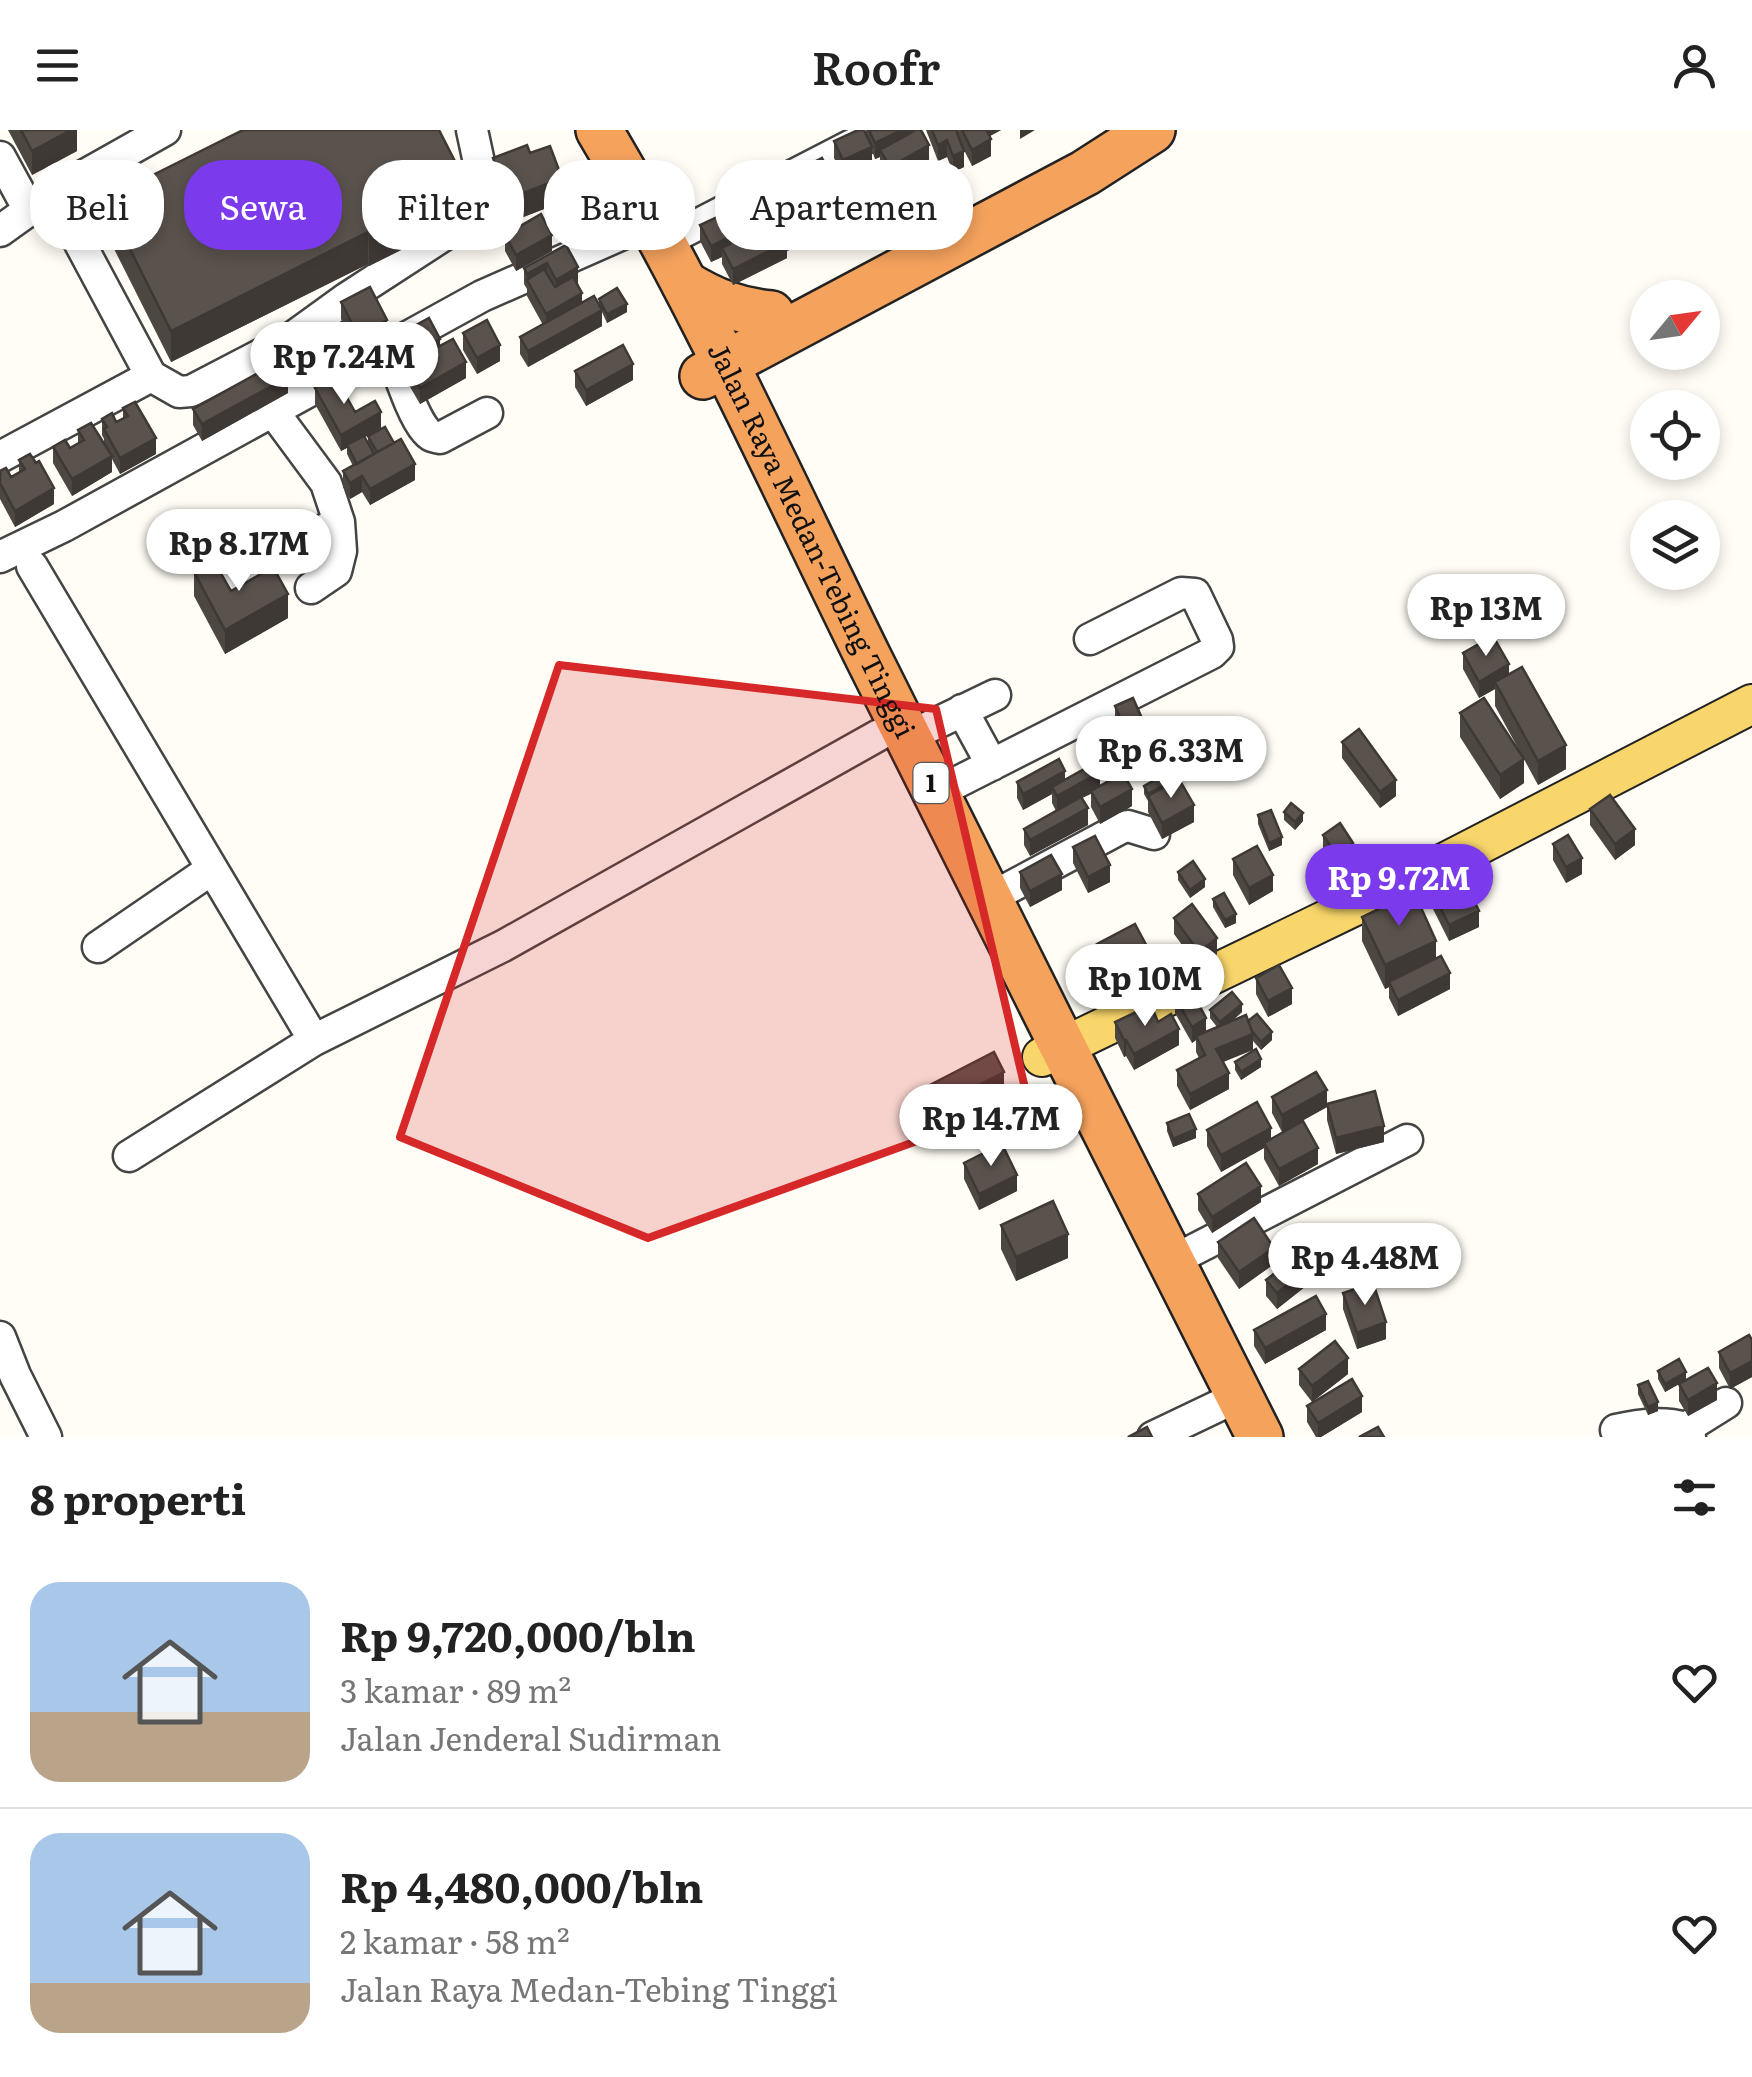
<!DOCTYPE html>
<html lang="id">
<meta charset="utf-8">
<style>
body{margin:0;font-family:Literata,serif;background:#f6f6f6;color:#222;height:100vh;display:flex;flex-direction:column;font-size:38px;white-space:nowrap}
*{box-sizing:border-box;margin:0}
p{font-size:32px;color:#767676}
.icon{flex:none;width:55px;height:55px;fill:none;stroke:currentColor;stroke-width:2;stroke-linecap:round;stroke-linejoin:round}
.map{position:relative;height:1307px;overflow:hidden}
.side{display:flex;flex-direction:column;background:#fff;flex:1}
.side>*{flex:none}
.hud{position:absolute;left:30px;top:30px;width:1000px;height:90px;display:flex;gap:20px}
.needle{width:65px;rotate:61deg}
.buttons{position:absolute;left:1630px;top:150px;display:grid;gap:20px}
.buttons a{display:grid;place-items:center;width:90px;height:90px;border-radius:50%;background:#fff;box-shadow:0 5px 15px #0003;font-size:50px}
.price{position:absolute;translate:-50% -85px;padding:0 22px;border-radius:35px;background:#fff;color:#222;font-size:32px;line-height:65px;filter:drop-shadow(0 2px 5px #0008)}
.price::after{content:'';position:absolute;left:50%;top:60px;width:30px;height:22px;margin-left:-15px;background:inherit;clip-path:polygon(0 0,100% 0,50% 100%)}
.price.selected{background:#7c3aed;color:#fff}
ul{padding:0;list-style:none}
li{display:flex;align-items:center;gap:30px;height:250px;padding:0 30px}
li+li{border-top:2px solid #e0e0e0}
li span{display:grid;place-items:center;flex:none;width:280px;height:200px;border-radius:30px;color:#555}
li>.icon{margin-inline-start:auto}
span .icon{width:120px;height:120px;fill:#fffc;stroke-width:1}
li b{font-size:42px}
h2{display:flex;justify-content:space-between;align-items:center;height:120px;padding:0 30px;font-size:42px}
.tag{padding:0 35px;border-radius:40px;background:#fff;box-shadow:0 5px 15px #0003;font-size:35px;line-height:90px}
.tag.selected{background:#7c3aed;color:#fff}
header{display:flex;justify-content:space-between;align-items:center;height:130px;padding:0 30px;background:#fff;font-size:45px;font-weight:600}
.map>svg:first-child{display:block}
.lines{fill:none;stroke-linecap:round;stroke-linejoin:round}
.minor-casing{stroke:#444;stroke-width:35}
.major-casing{stroke:#222;stroke-width:42}
.highway-casing{stroke:#222;stroke-width:50}
.minor{stroke:#fff;stroke-width:30}
.major{stroke:#f9d66b;stroke-width:38}
.highway{stroke:#f5a25d;stroke-width:45}
.wall{fill:#4d4742}
.shaded-wall{fill:#3f3936}
.building{fill:#5a524d;stroke:#3f3936;stroke-width:2.5}
.marked{fill:#d62828;fill-opacity:0.2;stroke:#d62828;stroke-width:8;stroke-linejoin:round}
.labels{text-anchor:middle;stroke-width:10;stroke-linejoin:round;paint-order:stroke}
.shield{fill:#fff;stroke:#585858;stroke-width:2.5}
.shield-label{font-size:25px;font-weight:bold;fill:#111}
.street-label{font-size:28px;fill:#111;stroke:#fff}
</style>
<header><svg class="icon" aria-label="menu" viewBox="0 0 24 24"><path d="M4 6h16M4 12h16M4 18h16"/></svg>Roofr<svg class="icon" aria-label="person" viewBox="0 0 24 24"><circle cx="12" cy="8" r="4"/><path d="M4 21q1-7 8-7t8 7"/></svg></header>
<div class="map">
<svg width="1752" height="1307" viewBox="0 0 1752 1307">
<rect width="100%" height="100%" fill="#fffdf5"/>
<g class="lines">
<!-- minor casing -->
<g class="minor-casing">
<path id="minor" d="M0 27 29 80
M53 63 151 246
M0 101 53 63 165 0
M664 112 881 0
M389 217C398 239 411 284 426 301 431 307 432 306 440 308L487 283
M272 280 326 353 339 392 341 421 336 441 311 458
M0 327 151 246 179 262 191 261 289 210 347 168 461 94 474 81 481 71 483 51 472 0
M0 427 64 396 482 166 627 102
M32 436 314 910
M228 450 339 392
M962 580 992 635
M908 607 995 565
M936 663 1212 523 1218 517 1217 510 1195 464 1181 463 1090 509
M990 768 1121 698 1128 696 1154 704
M98 817 212 739
M129 1026 314 910 503 816 879 605
M1172 1131 1407 1010
M0 1207 15 1245 46 1307
M1686 1298 1726 1273
M1616 1300C1641 1295 1661 1291 1686 1298L1690 1307
M1153 1307 1218 1276"/>
</g>
<!-- major casing -->
<g class="major-casing">
<path id="major" d="M1042 927 1446 732 1752 574"/>
</g>
<!-- highway casing -->
<g class="highway-casing">
<g id="highway">
<path id="s1" d="M599 0C701 171 782 353 870 531 998 791 1130 1048 1260 1307"/>
<path d="M685 154C713 171 738 181 771 184"/>
<path d="M703 246 1085 43 1152 0"/>
</g>
</g>
<!-- minor -->
<use href="#minor" class="minor"/>
<!-- major -->
<use href="#major" class="major"/>
<!-- highway -->
<use href="#highway" class="highway"/>
</g>
<!-- wall -->
<path class="wall" d="M8 0H77V21L32 45Z
M866 0H913L929 31 890 53 880 36V27L875 29 872 21V33L859 39 865 59 841 72 837 64V73L803 91 787 62V46L834 50 842 45 834 28V11L866 5Z
M926 0H1001L990 6 991 26 972 36 963 18 964 37 953 42 947 27 938 31Z
M530 23 562 72 508 93 493 52V28Z
M105 69 466 84 425 105V108L369 136 368 134 171 232 105 101Z
M768 94 795 117 787 121V128L733 155 722 134V127L711 132 700 111V95Z
M505 105 552 121 516 141 505 121Z
M566 115 578 153 582 173 599 175V169L627 182 607 193 602 182V196L528 237 520 224V207L543 195 527 166V159L524 154V138Z
M341 172 387 206 358 222 341 189Z
M463 203 500 231 477 244 463 220Z
M398 205 440 215 466 248 420 274 406 250V237L398 221Z
M281 212 324 234 293 250 281 228Z
M575 241 633 250 586 276 575 257Z
M315 258 365 308 368 314V306L415 350 370 375 362 362 350 369 343 357V341L353 336 347 324V318L341 321 315 274Z
M288 263 202 311 193 295V279Z
M123 278 156 324 120 344 112 329V342L72 366 53 333V317L70 318 78 313V300L104 314V309L102 305V289L116 292 123 288Z
M19 330 54 374 15 397 0 369V341L11 347 19 342Z
M194 442 231 461 288 488 225 524 194 466Z
M1463 523 1509 544 1566 639 1538 655 1495 576V559L1479 568 1463 539Z
M1115 576 1157 638 1139 646 1115 593Z
M1460 583 1524 653 1500 669 1460 607Z
M1342 612 1396 666 1380 678 1342 628Z
M1100 616 1122 625 1105 634 1100 624Z
M1065 650 1100 656 1132 676 1100 694 1091 677V664L1082 668 1088 695 1030 726 1024 715V699L1056 681 1052 673V664L1023 680 1017 668V652Z
M1171 653 1194 692 1162 709 1148 682V671L1144 664V656Z
M1590 679 1635 715 1615 730 1590 695Z
M1284 682 1303 691 1295 700 1284 690Z
M1258 685 1282 715 1269 721 1258 694Z
M1323 705 1353 729 1336 741 1323 721Z
M1553 714 1582 744 1566 753 1553 730Z
M1073 717 1110 752 1088 763 1073 733Z
M1233 729 1273 761 1249 775 1233 745Z
M1020 742 1062 760 1030 777 1020 758Z
M1178 742 1205 757 1190 768 1178 750Z
M1432 761 1479 797 1449 811 1432 777Z
M1213 769 1236 793 1225 798 1213 777Z
M1362 787 1436 828 1450 859 1398 886 1389 868V857L1385 859 1362 811Z
M1174 788 1217 824 1199 838 1174 804Z
M1097 814 1159 855 1120 875 1097 831Z
M1256 848 1292 874 1268 887 1256 864Z
M1175 867 1206 901 1217 897 1210 888V880L1242 882 1231 892 1248 891 1272 910 1261 920 1253 911 1223 932 1229 959 1190 980 1177 956V940L1199 928 1196 922V910L1192 913 1175 883Z
M1115 892H1158L1179 915 1134 940 1126 926 1124 927 1115 908Z
M1235 932 1261 937 1241 950 1235 940Z
M928 956 1004 958 938 992 928 972Z
M1272 967 1327 977 1282 1002 1272 983Z
M1327 974 1384 1012 1336 1024 1327 990Z
M1167 993 1196 1008 1173 1017 1167 1001Z
M1207 1000 1271 1009 1318 1034 1279 1056 1264 1029V1018L1221 1042 1207 1016Z
M964 1033 1017 1061 979 1080 964 1049Z
M1198 1064 1261 1072 1212 1103 1198 1080Z
M1001 1095 1068 1128 1016 1151 1001 1119Z
M1218 1112 1274 1134 1239 1159 1218 1128Z
M1266 1150 1311 1152 1277 1179 1266 1166Z
M1343 1163 1386 1209 1357 1219 1343 1179Z
M1254 1200H1326L1265 1234 1254 1216Z
M1752 1210V1247L1730 1259 1719 1238V1222Z
M1299 1239 1348 1244 1312 1272 1299 1255Z
M1658 1241 1686 1250 1665 1262 1658 1249Z
M1679 1254 1717 1270 1688 1286 1679 1271Z
M1638 1255 1658 1281 1648 1285 1638 1264Z
M1307 1276 1362 1282 1321 1307H1316L1307 1292Z"/>
<!-- shaded-wall -->
<path class="shaded-wall" d="M71 0H77V21L32 45V21Z
M902 0H913V11L880 20V27L875 29V13Z
M988 0H1001L988 7Z
M1020 0H1035L1020 9Z
M991 9V26L972 36V20Z
M947 10V27L938 31V15Z
M929 15V31L890 53V37Z
M872 17V33L843 46V30Z
M964 21V37L953 42V26Z
M562 48V72L508 93V69Z
M865 51V59L841 72V64Z
M466 53V84L425 105V108L369 136V104Z
M837 56V73L803 91V75Z
M768 88V105L722 118V127L711 132V116Z
M795 101V117L787 121V128L733 155V139Z
M368 102V134L171 232V201Z
M552 105V121L516 141V125Z
M547 133V149L527 150V144Z
M578 137V153L556 166V150Z
M582 163V179L546 200V184Z
M627 174V182L607 193V184Z
M602 180V196L528 237V221Z
M387 190V206L358 222V205Z
M440 209V225L409 239V226Z
M500 215V231L477 244V228Z
M324 218V234L293 250V233Z
M466 232V248L420 274V258Z
M633 234V250L586 276V260Z
M288 247V263L202 311V294Z
M381 282V298L341 321V305Z
M156 308V324L120 344V328Z
M112 326V342L72 366V349Z
M415 334V350L370 375V359Z
M362 346V362L350 369V353Z
M54 358V374L15 397V381Z
M288 464V488L225 524V500Z
M1509 534V551L1495 552V559L1479 568V552Z
M1566 615V639L1538 655V631Z
M1122 616V625L1105 634V626Z
M1157 622V638L1139 646V630Z
M1524 629V653L1500 669V645Z
M1065 641V657H1052V664L1023 680V664Z
M1100 642V658L1057 682V666Z
M1396 650V666L1380 678V662Z
M1132 659V676L1100 694V677Z
M1194 675V692L1162 709V693Z
M1088 678V695L1030 726V710Z
M1303 683V691L1295 700V692Z
M1635 699V715L1615 730V714Z
M1282 707V715L1269 721V713Z
M1353 713V729L1336 741V724Z
M1582 728V744L1566 753V737Z
M1110 735V752L1088 763V747Z
M1062 744V760L1030 777V761Z
M1273 745V761L1249 775V758Z
M1205 749V757L1190 768V760Z
M1479 781V797L1449 811V795Z
M1236 784V793L1225 798V790Z
M1217 808V824L1199 838V822Z
M1436 811V835L1389 852V857L1385 859V835Z
M1159 839V855L1120 875V859Z
M1450 843V859L1398 886V870Z
M1292 858V874L1268 887V871Z
M1242 874V882L1220 901V892Z
M1206 888V905L1196 906V910L1192 913V897Z
M1179 899V915L1134 940V924Z
M1272 902V910L1261 920V912Z
M1253 904V920L1216 935V919Z
M1124 910H1126V926L1124 927Z
M1261 929V937L1241 950V942Z
M1004 942V958L938 992V976Z
M1229 943V959L1190 980V964Z
M1327 960V977L1282 1002V985Z
M1384 996V1012L1336 1024V1008Z
M1271 998V1014L1264 1013V1018L1221 1042V1025Z
M1196 999V1008L1173 1017V1009Z
M1318 1018V1034L1279 1056V1039Z
M1017 1045V1061L979 1080V1064Z
M1261 1056V1072L1212 1103V1087Z
M1068 1104V1128L1016 1151V1127Z
M1274 1118V1134L1239 1159V1142Z
M1311 1136V1152L1277 1179V1163Z
M1326 1184V1200L1265 1234V1218Z
M1386 1192V1209L1357 1219V1203Z
M1348 1228V1244L1312 1272V1256Z
M1752 1231V1247L1730 1259V1243Z
M1686 1242V1250L1665 1262V1254Z
M1717 1253V1270L1688 1286V1270Z
M1362 1266V1282L1321 1307H1318V1293Z
M1658 1272V1281L1648 1285V1277Z"/>
<!-- building -->
<path class="building" d="M21 0H71L32 21Z
M243 0H439L466 53 424 74 425 76 369 104 368 102 171 201 105 69Z
M858 0H864L872 17 843 30 834 11Z
M869 0H902L875 13Z
M916 0H921L929 15 890 37 880 20Z
M932 0H956L964 21 953 26 947 10 938 15Z
M962 0H986L991 9 972 20Z
M527 15 530 23 550 16 562 48 508 69 493 28Z
M822 28 837 56 803 75 787 46Z
M858 37 865 51 841 64 834 50Z
M758 68 768 88 711 116 700 95Z
M541 84 552 105 516 125 505 105Z
M787 85 795 101 784 107 787 112 733 139 722 118Z
M566 115 578 137 556 150 547 133 527 144 524 138Z
M544 139 555 157 573 147 582 163 546 184 527 150Z
M370 157 387 190 358 205 341 172Z
M617 158 627 174 607 184 599 169Z
M594 166 602 180 528 221 520 207Z
M429 188 440 209 409 226 398 205Z
M487 190 500 215 477 228 463 203Z
M313 196 324 218 293 233 281 212Z
M453 209 466 232 420 258 406 234Z
M623 215 633 234 586 260 575 241Z
M280 231 288 247 202 294 193 279Z
M335 246 355 282 375 271 381 282 341 305 315 258Z
M135 272 156 308 120 328 104 299 107 297 102 289 112 283 116 292 128 286 123 278Z
M91 293 112 326 72 349 53 317 65 310 70 318 84 310 78 300Z
M385 297 394 313 377 322 368 306Z
M364 306 374 324 357 334 347 315Z
M401 309 415 334 370 359 362 346 350 353 343 341Z
M30 324 36 333 39 331 54 358 15 381 0 353V341L6 338 11 347 25 339 19 330Z
M214 431 231 461 273 437 288 464 225 500 194 442Z
M1493 506 1509 534 1479 552 1463 523Z
M1522 537 1566 615 1538 631 1495 552Z
M1133 568 1157 622 1139 630 1115 576Z
M1484 568 1524 629 1500 645 1460 583Z
M1359 599 1396 650 1380 662 1342 612Z
M1116 607 1122 616 1105 626 1100 616Z
M1059 629 1065 641 1023 664 1017 652Z
M1095 633 1100 642 1057 666 1052 657Z
M1123 643 1132 659 1100 677 1091 661Z
M1167 643 1171 651 1148 664 1144 656Z
M1179 649 1194 675 1162 693 1148 666Z
M1610 665 1635 699 1615 714 1590 679Z
M1081 667 1088 678 1030 710 1024 699Z
M1291 673 1303 683 1295 692 1284 682Z
M1271 680 1282 707 1269 713 1258 685Z
M1340 693 1353 713 1336 724 1323 705Z
M1568 705 1582 728 1566 737 1553 714Z
M1095 706 1110 735 1088 747 1073 717Z
M1257 716 1273 745 1249 758 1233 729Z
M1051 725 1062 744 1030 761 1020 742Z
M1193 731 1205 749 1190 760 1178 742Z
M1462 746 1479 781 1449 795 1432 761Z
M1414 762 1436 811 1385 835 1362 787Z
M1224 763 1236 784 1225 790 1213 769Z
M1192 774 1217 808 1199 822 1174 788Z
M1135 794 1159 839 1120 859 1097 814Z
M1441 826 1450 843 1398 870 1389 852Z
M1279 835 1292 858 1268 871 1256 848Z
M1190 858 1206 888 1192 897 1175 867Z
M1232 862 1242 874 1220 892 1210 880Z
M1151 875 1158 892 1171 884 1179 899 1134 924 1126 910H1124L1115 892Z
M1257 884 1272 902 1261 912 1252 901 1248 891Z
M1246 885 1253 904 1216 919 1229 943 1190 964 1177 940 1205 925 1196 906Z
M1256 919 1261 929 1241 942 1235 932Z
M994 922 1004 942 938 976 928 956Z
M1316 942 1327 960 1282 985 1272 967Z
M1375 961 1384 996 1336 1008 1327 974Z
M1257 972 1271 998 1221 1025 1207 1000Z
M1189 984 1196 999 1173 1009 1167 993Z
M1303 991 1318 1018 1279 1039 1264 1013Z
M1002 1014 1017 1045 979 1064 964 1033Z
M1246 1033 1261 1056 1212 1087 1198 1064Z
M1053 1071 1068 1104 1016 1127 1001 1095Z
M1254 1088 1274 1118 1239 1142 1218 1112Z
M1300 1123 1311 1136 1277 1163 1266 1150Z
M1373 1153 1386 1192 1357 1203 1343 1163Z
M1316 1166 1326 1184 1265 1218 1254 1200Z
M1749 1205 1752 1210V1231L1730 1243 1719 1222Z
M1335 1211 1348 1228 1312 1256 1299 1239Z
M1679 1229 1686 1242 1665 1254 1658 1241Z
M1708 1238 1717 1253 1688 1270 1679 1254Z
M1352 1249 1362 1266 1318 1293 1307 1276Z
M1648 1251 1658 1272 1648 1277 1638 1255Z
M1147 1297 1152 1307H1128Z
M1378 1297 1384 1307H1359Z"/>
<!-- marked area -->
<path class="marked" d="M559 535 936 579 1028 971 648 1108 400 1007Z"/>
<g class="labels">
<!-- shield labels -->
<rect class="shield" x="913.5" y="633" width="35" height="40" rx="8"/>
<g class="shield-label">
<text x="931" y="662">1</text>
</g>
<!-- street labels -->
<g class="street-label">
<text dy="10" stroke="none"><textPath href="#s1" startOffset="462">Jalan Raya Medan-Tebing Tinggi</textPath></text>
</g>
</g>
</svg>
<div class="buttons">
<a><svg class="needle" viewBox="-14 -14 28 28"><path d="M0-13l5 13h-10z" fill="#e53935"/><path d="M0 13l5-13h-10z" fill="#767676"/></svg></a>
<a><svg class="icon" aria-label="locate" viewBox="0 0 24 24"><circle cx="12" cy="12" r="6"/><path d="M12 2v4M12 18v4M2 12h4M18 12h4"/></svg></a>
<a><svg class="icon" aria-label="layers" viewBox="0 0 24 24"><path d="M12 4l9 5-9 5-9-5zM3 14l9 5 9-5"/></svg></a>
</div>
<b class="price" style="left:344px;top:277px">Rp 7.24M</b>
<b class="price" style="left:239px;top:464px">Rp 8.17M</b>
<b class="price" style="left:1486px;top:529px">Rp 13M</b>
<b class="price" style="left:1171px;top:671px">Rp 6.33M</b>
<b class="price selected" style="left:1399px;top:799px">Rp 9.72M</b>
<b class="price" style="left:1145px;top:899px">Rp 10M</b>
<b class="price" style="left:991px;top:1039px">Rp 14.7M</b>
<b class="price" style="left:1365px;top:1178px">Rp 4.48M</b>
<div class="hud">
<a class="tag">Beli</a>
<a class="tag selected">Sewa</a>
<a class="tag">Filter</a>
<a class="tag">Baru</a>
<a class="tag">Apartemen</a>
</div>
</div>
<section class="side">
<h2>8 properti<svg class="icon" aria-label="filters" viewBox="0 0 24 24"><path d="M4 7h16M4 17h16"/><circle cx="9" cy="7" r="2"/><circle cx="15" cy="17" r="2"/></svg></h2>
<ul>
<li><span style="background:linear-gradient(#a9c7e8 65%,#b9a48a 0)"><svg class="icon" aria-label="home" viewBox="0 0 24 24"><path d="M3 11l9-7 9 7M6 9v11h12V9"/></svg></span><div><b>Rp 9,720,000/bln</b><p>3 kamar · 89 m²</p><p>Jalan Jenderal Sudirman</p></div><svg class="icon" aria-label="heart" viewBox="0 0 24 24"><path d="M12 20l-8-8c-3-5 5-10 8-4 3-6 11-1 8 4z"/></svg></li>
<li><span style="background:linear-gradient(#a9c7e8 75%,#b9a48a 0)"><svg class="icon" aria-label="home" viewBox="0 0 24 24"><path d="M3 11l9-7 9 7M6 9v11h12V9"/></svg></span><div><b>Rp 4,480,000/bln</b><p>2 kamar · 58 m²</p><p>Jalan Raya Medan-Tebing Tinggi</p></div><svg class="icon" aria-label="heart" viewBox="0 0 24 24"><path d="M12 20l-8-8c-3-5 5-10 8-4 3-6 11-1 8 4z"/></svg></li>
</ul>
</section>
